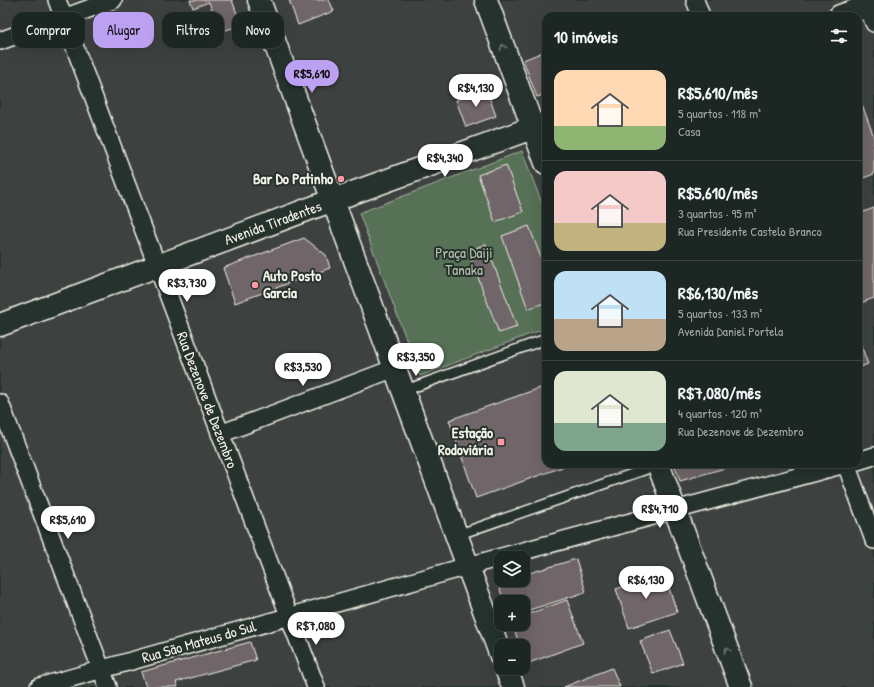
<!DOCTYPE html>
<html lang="pt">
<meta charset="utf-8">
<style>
body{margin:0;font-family:"Patrick Hand",sans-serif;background:#29322f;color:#f1f3f6;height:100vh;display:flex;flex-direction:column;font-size:15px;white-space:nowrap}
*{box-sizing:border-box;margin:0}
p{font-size:13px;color:#a0a5a5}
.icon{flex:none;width:22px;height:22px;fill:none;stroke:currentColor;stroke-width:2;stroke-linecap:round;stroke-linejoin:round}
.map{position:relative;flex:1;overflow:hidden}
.panel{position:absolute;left:542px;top:12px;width:320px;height:456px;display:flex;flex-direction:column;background:#1c2622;border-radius:12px;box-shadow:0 4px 16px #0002,0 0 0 1px #3a4340}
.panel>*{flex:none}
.hud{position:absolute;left:12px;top:12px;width:380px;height:36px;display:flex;gap:8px}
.fabs{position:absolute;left:494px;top:551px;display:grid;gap:8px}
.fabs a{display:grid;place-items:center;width:36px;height:36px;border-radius:8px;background:#1c2622;box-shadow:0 4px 16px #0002,0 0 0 1px #3a4340;font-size:20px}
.price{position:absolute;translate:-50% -34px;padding:0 9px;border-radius:14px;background:#fff;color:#222;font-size:13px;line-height:26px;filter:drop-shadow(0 1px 2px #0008)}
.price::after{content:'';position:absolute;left:50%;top:24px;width:12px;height:9px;margin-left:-6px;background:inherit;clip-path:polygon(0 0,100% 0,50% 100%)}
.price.on{background:#bca0f2;color:#111}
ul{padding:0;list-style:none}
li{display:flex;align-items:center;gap:12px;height:100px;padding:0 12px}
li+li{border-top:1px solid #3a4340}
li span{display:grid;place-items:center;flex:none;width:112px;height:80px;border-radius:12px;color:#555}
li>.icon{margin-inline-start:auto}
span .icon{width:48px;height:48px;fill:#fffc;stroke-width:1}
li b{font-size:17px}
h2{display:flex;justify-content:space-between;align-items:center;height:48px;padding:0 12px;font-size:17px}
.chip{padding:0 14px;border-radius:12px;background:#1c2622;box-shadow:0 4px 16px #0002,0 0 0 1px #3a4340;font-size:14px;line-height:36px}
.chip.on{background:#bca0f2;color:#111}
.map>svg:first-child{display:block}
.built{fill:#3c423f;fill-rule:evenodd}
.green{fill:#567157;stroke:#a5b1a0}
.building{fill:#706568;stroke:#f4f1e8}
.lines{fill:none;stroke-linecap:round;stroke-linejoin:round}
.lane-casing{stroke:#f4f1e8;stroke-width:12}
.street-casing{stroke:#f4f1e8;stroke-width:20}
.secondary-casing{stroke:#f4f1e8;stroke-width:25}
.lane{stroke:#26332d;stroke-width:9}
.street{stroke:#26332d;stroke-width:17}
.secondary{stroke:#26332d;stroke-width:22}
.oneway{stroke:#6e766e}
.poi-dot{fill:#ff9aa2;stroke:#26332d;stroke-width:1.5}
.labels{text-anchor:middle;stroke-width:4;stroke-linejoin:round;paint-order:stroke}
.poi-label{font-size:15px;font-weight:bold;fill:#f4f1e8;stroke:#26332d;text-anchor:end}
.street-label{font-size:15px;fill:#f4f1e8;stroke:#26332d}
.park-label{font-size:15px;fill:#b5beae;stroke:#26332d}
</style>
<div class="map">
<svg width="874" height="687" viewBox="0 0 874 687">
<rect width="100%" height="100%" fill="#26332d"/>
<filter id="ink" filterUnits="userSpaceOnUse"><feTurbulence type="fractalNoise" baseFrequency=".025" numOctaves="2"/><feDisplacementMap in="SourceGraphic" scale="8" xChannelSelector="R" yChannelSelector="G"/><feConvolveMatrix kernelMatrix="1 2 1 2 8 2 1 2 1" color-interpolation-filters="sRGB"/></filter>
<g filter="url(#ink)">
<!-- built -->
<path class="built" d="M0 0H874V687H0ZM546 16H858V464H546ZM501 558H523V580H501ZM501 602H523V624H501ZM501 646H523V668H501Z"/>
<!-- green -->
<path class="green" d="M522 151 546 214V328L420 376 359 213Z"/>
<!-- building -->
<path class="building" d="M190 0H232L241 25 220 32 209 2 193 8Z
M289 0H329L334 11 298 25Z
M546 51V94L537 97 523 60Z
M486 88 496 116 466 127 456 100Z
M858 94 874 137V174L858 180Z
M506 165 523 212 495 222 478 175Z
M874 208V298L858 304V235L860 234 858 228V214Z
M529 226 546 271V302L528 309 502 236Z
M304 238 326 255 330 268 235 303 223 268Z
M486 244 517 327 499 333 468 251Z
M858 337 868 364 858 368Z
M546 386V464H571L476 498 449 420Z
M674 464H739L680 481Z
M576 559 586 592 523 612V602H504L498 583 508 580H523V575Z
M664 573 677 612 629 628 616 589Z
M567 600 583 643 526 664 523 654V646H520L512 624H523V616Z
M670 630 683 663 653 674 640 641Z
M250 642 256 660 176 682 178 687H146L141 672Z
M612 668 620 687H564Z"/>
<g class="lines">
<!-- lane casing -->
<g class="lane-casing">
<path id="lane" d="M403 391 546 339
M457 535 658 465"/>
</g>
<!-- street casing -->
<g class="street-casing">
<path id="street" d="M57 0 316 687
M695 0 701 16
M868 6 874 23
M0 41 113 0
M0 403 108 687
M220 434 395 368
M858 461 874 456
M846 464 874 540
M39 687 468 566 845 464"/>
</g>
<!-- secondary casing -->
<g class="secondary-casing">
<path id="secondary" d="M259 0 501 656
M486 0 546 163
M840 16 874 4
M0 325 333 200 546 123
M658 464 741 687
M506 668 513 687"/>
</g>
<!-- lane -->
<use href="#lane" class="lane"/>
<!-- street -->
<use href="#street" class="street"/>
<!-- secondary -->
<use href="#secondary" class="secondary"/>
</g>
<!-- one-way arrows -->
<defs><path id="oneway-chevron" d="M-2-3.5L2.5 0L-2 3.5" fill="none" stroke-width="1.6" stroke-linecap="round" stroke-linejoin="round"/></defs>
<g class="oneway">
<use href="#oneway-chevron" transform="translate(503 47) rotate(-110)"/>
<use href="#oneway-chevron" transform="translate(727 650) rotate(-110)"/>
</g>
</g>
<!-- markers -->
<g class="poi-dot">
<circle cx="341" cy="179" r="4"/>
<circle cx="255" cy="285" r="4"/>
<rect x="497" y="438" width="8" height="8" rx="2"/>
</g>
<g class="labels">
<!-- poi labels -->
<g class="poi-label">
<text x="333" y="184">Bar Do Patinho</text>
<text x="263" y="281" text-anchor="start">Auto Posto<tspan x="263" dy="17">Garcia</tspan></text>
<text x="493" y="438">Estação<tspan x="493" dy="17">Rodoviária</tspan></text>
</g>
<!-- street labels -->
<g class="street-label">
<text transform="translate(273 223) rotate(-20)" y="5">Avenida Tiradentes</text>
<text transform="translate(207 400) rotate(69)" y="5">Rua Dezenove de Dezembro</text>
<text transform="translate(199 642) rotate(-16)" y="5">Rua São Mateus do Sul</text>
</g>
<!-- park labels -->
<g class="park-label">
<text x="464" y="258">Praça Daiji<tspan x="464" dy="17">Tanaka</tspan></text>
</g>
</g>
</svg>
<div class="fabs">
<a><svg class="icon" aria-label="layers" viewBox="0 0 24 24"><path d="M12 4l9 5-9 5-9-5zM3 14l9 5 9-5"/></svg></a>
<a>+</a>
<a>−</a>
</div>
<b class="price on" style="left:312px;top:94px">R$5,610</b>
<b class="price" style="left:476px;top:108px">R$4,130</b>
<b class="price" style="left:445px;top:178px">R$4,340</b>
<b class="price" style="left:187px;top:303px">R$3,730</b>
<b class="price" style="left:416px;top:377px">R$3,350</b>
<b class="price" style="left:303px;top:387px">R$3,530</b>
<b class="price" style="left:660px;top:529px">R$4,710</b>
<b class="price" style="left:68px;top:540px">R$5,610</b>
<b class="price" style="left:646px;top:600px">R$6,130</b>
<b class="price" style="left:316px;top:646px">R$7,080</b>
<div class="hud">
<a class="chip">Comprar</a>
<a class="chip on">Alugar</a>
<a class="chip">Filtros</a>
<a class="chip">Novo</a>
</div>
<section class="panel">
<h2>10 imóveis<svg class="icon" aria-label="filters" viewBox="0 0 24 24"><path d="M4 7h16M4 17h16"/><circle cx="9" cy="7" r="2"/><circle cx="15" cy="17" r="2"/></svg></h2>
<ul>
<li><span style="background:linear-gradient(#ffd9b3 70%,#8fb573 0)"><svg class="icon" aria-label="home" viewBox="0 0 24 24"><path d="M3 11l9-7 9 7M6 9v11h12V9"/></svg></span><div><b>R$5,610/mês</b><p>5 quartos · 118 m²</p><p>Casa</p></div></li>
<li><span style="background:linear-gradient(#f6c9c9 65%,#c2b280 0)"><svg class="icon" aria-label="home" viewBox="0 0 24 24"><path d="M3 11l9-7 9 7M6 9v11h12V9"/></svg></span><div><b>R$5,610/mês</b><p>3 quartos · 95 m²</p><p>Rua Presidente Castelo Branco</p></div></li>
<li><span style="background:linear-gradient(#bfe0f5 60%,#b9a48a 0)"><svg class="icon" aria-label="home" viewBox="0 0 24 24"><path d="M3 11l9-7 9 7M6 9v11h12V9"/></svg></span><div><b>R$6,130/mês</b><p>5 quartos · 133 m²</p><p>Avenida Daniel Portela</p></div></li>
<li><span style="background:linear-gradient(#dfe7d0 65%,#7fa58c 0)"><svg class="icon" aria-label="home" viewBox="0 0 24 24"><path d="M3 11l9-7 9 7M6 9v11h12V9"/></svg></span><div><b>R$7,080/mês</b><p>4 quartos · 120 m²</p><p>Rua Dezenove de Dezembro</p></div></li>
</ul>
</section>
</div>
